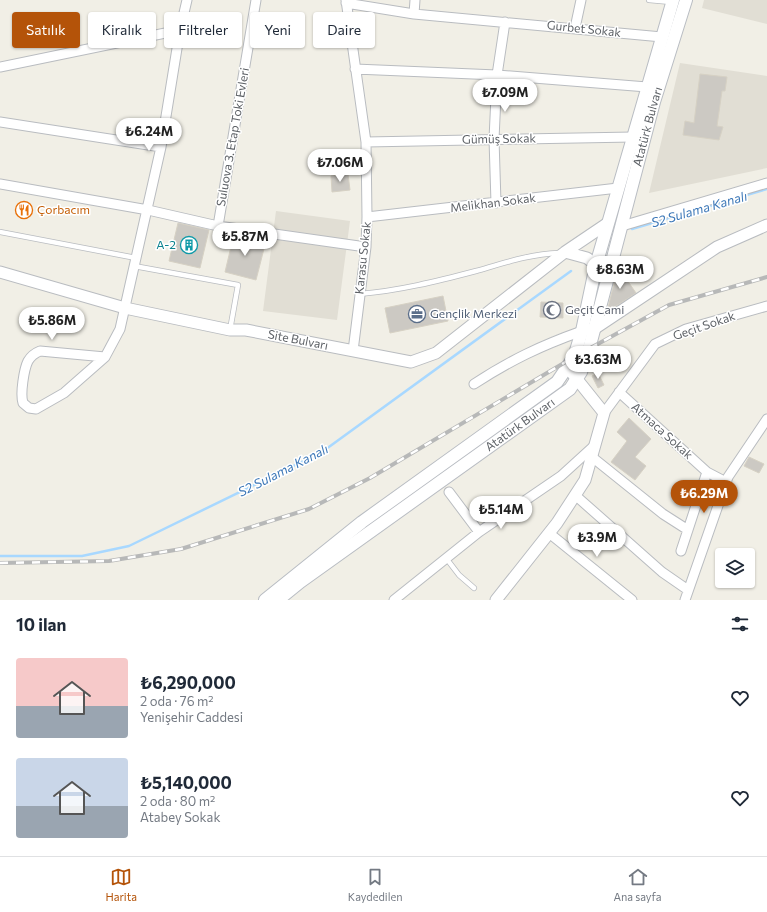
<!DOCTYPE html>
<html lang="tr">
<meta charset="utf-8">
<style>
body{margin:0;font-family:Commissioner,sans-serif;background:#f6f6f7;color:#1f2937;height:100vh;display:flex;flex-direction:column;font-size:15px;white-space:nowrap}
*{box-sizing:border-box;margin:0}
p{font-size:13px;color:#747a83}
.icon{flex:none;width:22px;height:22px;fill:none;stroke:currentColor;stroke-width:2;stroke-linecap:round;stroke-linejoin:round}
.map{position:relative;height:600px;overflow:hidden}
.details{display:flex;flex-direction:column;background:#fff;flex:1}
.details>*{flex:none}
.top-card{position:absolute;left:12px;top:12px;width:400px;height:36px;display:flex;gap:8px}
.tools{position:absolute;left:715px;top:548px;display:grid;gap:8px}
.tools a{display:grid;place-items:center;width:40px;height:40px;border-radius:4px;background:#fff;box-shadow:0 1px 3px #0004;font-size:20px}
.price{position:absolute;translate:-50% -34px;padding:0 9px;border-radius:14px;background:#fff;color:#222;font-size:13px;line-height:26px;filter:drop-shadow(0 1px 2px #0008)}
.price::after{content:'';position:absolute;left:50%;top:24px;width:12px;height:9px;margin-left:-6px;background:inherit;clip-path:polygon(0 0,100% 0,50% 100%)}
.price.selected{background:#b45309;color:#fff}
ul{padding:0;list-style:none}
li{display:flex;align-items:center;gap:12px;height:100px;padding:0 16px}
li span{display:grid;place-items:center;flex:none;width:112px;height:80px;border-radius:4px;color:#555}
li>.icon{margin-inline-start:auto}
span .icon{width:48px;height:48px;fill:#fffc;stroke-width:1}
li b{font-size:17px}
h2{display:flex;justify-content:space-between;align-items:center;height:48px;padding:0 16px;font-size:17px}
.chip{padding:0 14px;border-radius:4px;background:#fff;box-shadow:0 1px 3px #0004;font-size:14px;line-height:36px}
.chip.selected{background:#b45309;color:#fff}
.tabs{display:flex;justify-content:space-around;align-items:center;height:56px;border-top:1px solid #e0e1e3;background:#fff;font-size:11px;color:#747a83}
.tabs a{display:grid;justify-items:center;gap:2px}
.tabs .selected{color:#b45309}
.map>svg:first-child{display:block}
.education{fill:#e1ded4}
.lines{fill:none;stroke-linecap:round;stroke-linejoin:round}
.stream{stroke:#a8d8ff;stroke-width:2.5}
.building{fill:#ccc9c3;stroke:#d6d1c4}
.service-casing{stroke:#b9bcc0;stroke-width:6}
.minor-casing{stroke:#b9bcc0;stroke-width:11}
.tertiary-casing{stroke:#b9bcc0;stroke-width:13}
.secondary-casing{stroke:#b9bdc3;stroke-width:14}
.service{stroke:#fff;stroke-width:4.5}
.minor{stroke:#fff;stroke-width:9}
.tertiary{stroke:#fff;stroke-width:11}
.secondary{stroke:#fff;stroke-width:12}
.rail-casing{stroke:#b7b8b8;stroke-width:4}
.rail{stroke:#fff;stroke-width:2.5;stroke-dasharray:8;stroke-linecap:butt}
.labels{text-anchor:middle;stroke-width:3;stroke-linejoin:round;paint-order:stroke}
.street-label{font-size:12px;fill:#5e6267;stroke:#fff}
.food-label{font-size:12px;fill:#c56008;stroke:#fff;text-anchor:start}
.culture-label{font-size:12px;fill:#0d838f;stroke:#fff;text-anchor:end}
.worship-label{font-size:12px;fill:#5b616d;stroke:#fff;text-anchor:start}
.service-label{font-size:12px;fill:#4e5e75;stroke:#fff;text-anchor:start}
.water-label{font-size:13px;font-style:italic;fill:#3d78b8;stroke:#fff}
</style>
<div class="map">
<svg width="767" height="600" viewBox="0 0 767 600">
<rect width="100%" height="100%" fill="#f1efe6"/>
<!-- education -->
<path class="education" d="M704 0H767V24L702 8Z
M680 63 767 76V168L649 193Z
M276 211 350 221 337 320 263 311Z"/>
<g class="lines">
<!-- stream -->
<path class="stream" d="M632 229 767 189
M0 556H82L129 546 322 452 571 271"/>
</g>
<!-- building -->
<path class="building" d="M700 74 727 77 725 91H722L717 126 723 127 719 140 683 135 685 121 694 123Z
M348 174 350 190 332 192 331 176Z
M178 223 209 230 200 268 169 261Z
M234 234 266 241 256 280 225 272Z
M618 267 636 293 610 310 608 308Z
M443 296 448 321 390 333 385 308Z
M541 302 563 303V318L540 317Z
M598 373 604 385 598 388 592 376Z
M629 418 651 439 635 457 646 466 635 480 611 462 627 441 617 432Z
M749 457 764 464 759 473 744 466Z"/>
<g class="lines">
<!-- service casing -->
<g class="service-casing">
<path id="service" d="M649 0 671 2
M0 232 136 258
M134 266 238 285 230 330
M359 294C398 291 438 281 476 271 504 263 530 254 559 253
M446 558 459 575 474 588"/>
</g>
<!-- minor casing -->
<g class="minor-casing">
<path id="minor" d="M346 0 366 142 367 217 366 247 353 351
M415 0 414 14 662 37
M346 3 414 14
M575 28 581 0
M0 67 180 30
M355 69 497 75 647 87
M0 122 161 147
M366 142 633 137
M0 184 148 210 218 226 366 247
M496 203 494 139 497 75 505 22
M367 217 618 188
M218 226 256 0
M622 226 767 183
M105 357 40 351C35 353 31 356 28 361 24 369 20 394 23 403L29 408 36 409 64 393 105 357 120 329 161 147 180 30 187 0
M474 384C511 360 540 346 582 331
M619 392 707 472 726 482
M604 413 655 344 686 329 767 306
M592 457 663 514 688 530
M449 492 479 532
M575 495 662 572 688 590
M549 533 632 600
M681 551 707 472
M394 600 479 532 561 476 595 445
M685 600 728 477 767 419"/>
</g>
<!-- tertiary casing -->
<g class="tertiary-casing">
<path id="tertiary" d="M565 252 587 258 596 265
M0 272 125 308 230 330H246L411 362 436 353 565 252 608 223
M589 330 594 329 717 247 767 225
M496 600 557 523 585 480 604 413 572 373 574 357"/>
</g>
<!-- secondary casing -->
<g class="secondary-casing">
<g id="secondary">
<path d="M265 600 362 522 557 382 574 357 582 331 596 265 673 0"/>
<path id="s1" d="M278 600 300 582 570 389 581 372 589 349 654 102 686 0"/>
</g>
</g>
<!-- service -->
<use href="#service" class="service"/>
<!-- minor -->
<use href="#minor" class="minor"/>
<!-- tertiary -->
<use href="#tertiary" class="tertiary"/>
<!-- secondary -->
<use href="#secondary" class="secondary"/>
<!-- rail casing -->
<g class="rail-casing">
<path id="rail" d="M0 563 109 561 181 549 309 509 370 478 574 357 669 305 767 277"/>
</g>
<!-- rail -->
<use href="#rail" class="rail"/>
</g>
<!-- icons -->
<defs>
<g id="restaurant-ring" transform="scale(0.9)"><circle r="9.5" fill="#fff" stroke="#e8710a" stroke-width="1.5"/><path d="M-5-6h1v4h1v-4h1v4h1v-4h1v5L-1.5 .5V6h-2V.5L-5-1ZM5-6V6H3V1.5H1.5Q1.5-4 5-6Z" fill="#e8710a"/></g>
<g id="building-ring" transform="scale(0.9)"><circle r="9.5" fill="#fff" stroke="#0f9aa8" stroke-width="1.5"/><path d="M-4-6H4V6H1V3H-1V6H-4ZM-2.5-4.3h1.7v1.8h-1.7ZM.8-4.3h1.7v1.8H.8ZM-2.5-1h1.7V.8h-1.7ZM.8-1h1.7V.8H.8Z" fill="#0f9aa8"/></g>
<g id="mosque-ring" transform="scale(0.9)"><circle r="9.5" fill="#fff" stroke="#6b7280" stroke-width="1.5"/><path d="M3.5-4.9A6 6 0 1 0 3.5 4.9A5 5 0 1 1 3.5-4.9Z" fill="#6b7280"/></g>
<g id="office-ring" transform="scale(0.9)"><circle r="9.5" fill="#fff" stroke="#5c6f8a" stroke-width="1.5"/><path d="M-6-3h4V-5.5h4V-3h4V5H-6ZM-1-4.5V-3h2v-1.5ZM-6 0V1H6V0Z" fill="#5c6f8a"/></g>
</defs>
<g fill-rule="evenodd">
<use href="#restaurant-ring" x="24" y="210"/>
<use href="#building-ring" x="189" y="245"/>
<use href="#mosque-ring" x="552" y="310"/>
<use href="#office-ring" x="417" y="314"/>
</g>
<g class="labels">
<!-- street labels -->
<g class="street-label">
<text transform="translate(584 29) rotate(6)" y="4">Gurbet Sokak</text>
<text dy="4" stroke="none"><textPath href="#s1" startOffset="635">Atatürk Bulvarı</textPath></text>
<text transform="translate(233 137) rotate(-80)" y="4">Suluova 3. Etap Toki Evleri</text>
<text transform="translate(499 139) rotate(-1)" y="4">Gümüş Sokak</text>
<text transform="translate(493 203) rotate(-7)" y="4">Melikhan Sokak</text>
<text transform="translate(363 258) rotate(-84)" y="4">Karasu Sokak</text>
<text transform="translate(704 326) rotate(-19)" y="4">Geçit Sokak</text>
<text transform="translate(298 340) rotate(11)" y="4">Site Bulvarı</text>
<text dy="4" stroke="none"><textPath href="#s1" startOffset="299">Atatürk Bulvarı</textPath></text>
<text transform="translate(662 431) rotate(42)" y="4">Atmaca Sokak</text>
</g>
<!-- food labels -->
<g class="food-label">
<text x="37" y="214">Çorbacım</text>
</g>
<!-- culture labels -->
<g class="culture-label">
<text x="176" y="249">A-2</text>
</g>
<!-- worship labels -->
<g class="worship-label">
<text x="565" y="314">Geçit Cami</text>
</g>
<!-- service labels -->
<g class="service-label">
<text x="430" y="318">Gençlik Merkezi</text>
</g>
<!-- water labels -->
<g class="water-label">
<text transform="translate(699 209) rotate(-16)" y="5">S2 Sulama Kanalı</text>
<text transform="translate(283 470) rotate(-27)" y="5">S2 Sulama Kanalı</text>
</g>
</g>
</svg>
<div class="tools">
<a><svg class="icon" aria-label="layers" viewBox="0 0 24 24"><path d="M12 4l9 5-9 5-9-5zM3 14l9 5 9-5"/></svg></a>
</div>
<b class="price" style="left:505px;top:113px">₺7.09M</b>
<b class="price" style="left:149px;top:152px">₺6.24M</b>
<b class="price" style="left:340px;top:183px">₺7.06M</b>
<b class="price" style="left:245px;top:257px">₺5.87M</b>
<b class="price" style="left:620px;top:290px">₺8.63M</b>
<b class="price" style="left:52px;top:341px">₺5.86M</b>
<b class="price" style="left:598px;top:380px">₺3.63M</b>
<b class="price selected" style="left:704px;top:514px">₺6.29M</b>
<b class="price" style="left:501px;top:530px">₺5.14M</b>
<b class="price" style="left:597px;top:558px">₺3.9M</b>
<div class="top-card">
<a class="chip selected">Satılık</a>
<a class="chip">Kiralık</a>
<a class="chip">Filtreler</a>
<a class="chip">Yeni</a>
<a class="chip">Daire</a>
</div>
</div>
<section class="details">
<h2>10 ilan<svg class="icon" aria-label="filters" viewBox="0 0 24 24"><path d="M4 7h16M4 17h16"/><circle cx="9" cy="7" r="2"/><circle cx="15" cy="17" r="2"/></svg></h2>
<ul>
<li><span style="background:linear-gradient(#f6c9c9 60%,#9aa5b1 0)"><svg class="icon" aria-label="home" viewBox="0 0 24 24"><path d="M3 11l9-7 9 7M6 9v11h12V9"/></svg></span><div><b>₺6,290,000</b><p>2 oda · 76 m²</p><p>Yenişehir Caddesi</p></div><svg class="icon" aria-label="heart" viewBox="0 0 24 24"><path d="M12 20l-8-8c-3-5 5-10 8-4 3-6 11-1 8 4z"/></svg></li>
<li><span style="background:linear-gradient(#c9d6e8 60%,#9aa5b1 0)"><svg class="icon" aria-label="home" viewBox="0 0 24 24"><path d="M3 11l9-7 9 7M6 9v11h12V9"/></svg></span><div><b>₺5,140,000</b><p>2 oda · 80 m²</p><p>Atabey Sokak</p></div><svg class="icon" aria-label="heart" viewBox="0 0 24 24"><path d="M12 20l-8-8c-3-5 5-10 8-4 3-6 11-1 8 4z"/></svg></li>
</ul>
</section>
<nav class="tabs">
<a class="selected"><svg class="icon" aria-label="map" viewBox="0 0 24 24"><path d="M3 6l6-2 6 2 6-2v14l-6 2-6-2-6 2zM9 4v14M15 6v14"/></svg>Harita</a>
<a><svg class="icon" aria-label="saved" viewBox="0 0 24 24"><path d="M7 4h10v16l-5-4-5 4z"/></svg>Kaydedilen</a>
<a><svg class="icon" aria-label="home" viewBox="0 0 24 24"><path d="M3 11l9-7 9 7M6 9v11h12V9"/></svg>Ana sayfa</a>
</nav>
